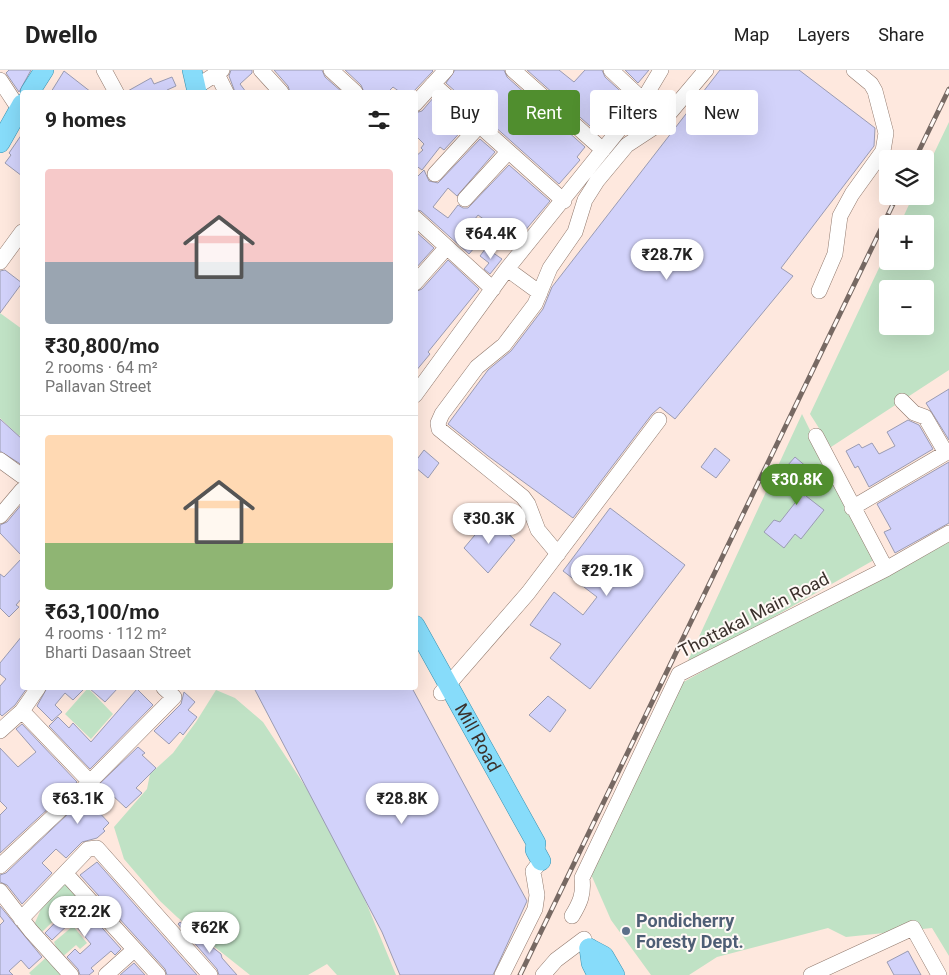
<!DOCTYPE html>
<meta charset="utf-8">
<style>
body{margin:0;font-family:Roboto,sans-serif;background:#f2f2f2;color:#222;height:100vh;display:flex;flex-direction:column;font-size:19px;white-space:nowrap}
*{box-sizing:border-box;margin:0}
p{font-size:16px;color:#767676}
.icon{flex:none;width:28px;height:28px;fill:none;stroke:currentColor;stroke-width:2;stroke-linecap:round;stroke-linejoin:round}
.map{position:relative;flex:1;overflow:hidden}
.panel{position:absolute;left:20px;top:20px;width:398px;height:600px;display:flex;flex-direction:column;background:#fff;border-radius:5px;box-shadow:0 5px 20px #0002}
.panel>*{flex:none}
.guide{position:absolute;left:432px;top:20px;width:441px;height:45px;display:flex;gap:10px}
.tools{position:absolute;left:879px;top:80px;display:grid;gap:10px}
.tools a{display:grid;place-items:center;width:55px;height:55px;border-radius:5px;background:#fff;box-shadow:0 5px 20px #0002;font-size:25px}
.price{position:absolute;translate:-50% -42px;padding:0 11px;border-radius:18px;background:#fff;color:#222;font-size:16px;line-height:32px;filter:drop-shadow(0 1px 2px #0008)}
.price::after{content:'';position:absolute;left:50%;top:30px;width:15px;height:11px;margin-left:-8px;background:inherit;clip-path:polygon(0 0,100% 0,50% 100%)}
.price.active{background:#508e2e;color:#fff}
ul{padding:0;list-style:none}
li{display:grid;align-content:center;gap:10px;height:265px;padding:0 25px}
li+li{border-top:1px solid #e0e0e0}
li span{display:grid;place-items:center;height:155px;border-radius:5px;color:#555}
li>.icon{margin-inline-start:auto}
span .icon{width:90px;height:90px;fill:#fffc;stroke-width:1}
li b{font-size:21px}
h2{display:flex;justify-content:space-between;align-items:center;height:60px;padding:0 25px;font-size:21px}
.chip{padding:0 18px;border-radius:5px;background:#fff;box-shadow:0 5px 20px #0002;font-size:18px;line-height:45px}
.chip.active{background:#508e2e;color:#fff}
header{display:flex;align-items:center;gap:30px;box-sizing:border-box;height:70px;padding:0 25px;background:#fff;border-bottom:1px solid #e0e0e0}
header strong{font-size:24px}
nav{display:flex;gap:28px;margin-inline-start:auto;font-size:18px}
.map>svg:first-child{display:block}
.green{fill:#c0e2c5;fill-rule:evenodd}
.building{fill:#d2d2fa;stroke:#9a9bb2}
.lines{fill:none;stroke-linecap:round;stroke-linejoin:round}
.minor-casing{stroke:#91796d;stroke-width:16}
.major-casing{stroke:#3891b0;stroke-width:20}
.minor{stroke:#fff;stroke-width:15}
.major{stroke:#87dcfa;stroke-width:19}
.rail-casing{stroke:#776963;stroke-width:5}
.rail{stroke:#fff9f6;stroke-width:3;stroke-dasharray:9;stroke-linecap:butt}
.service-dot{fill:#5c6f8a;stroke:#fff9f6;stroke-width:2}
.labels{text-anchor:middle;stroke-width:4;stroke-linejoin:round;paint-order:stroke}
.street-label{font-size:18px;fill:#3b312c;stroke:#fff9f6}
.service-label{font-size:18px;font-weight:bold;fill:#4e5e75;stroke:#fff9f6;text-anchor:start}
</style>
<header>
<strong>Dwello</strong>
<nav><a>Map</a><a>Layers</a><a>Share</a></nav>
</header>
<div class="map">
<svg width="949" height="905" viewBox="0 0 949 905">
<rect width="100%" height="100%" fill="#fee8de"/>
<!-- green -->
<path class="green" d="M949 52V300L831 377 810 344 887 181 888 191H925V154H900L913 126H925V102ZM888 219H925V256H888Z
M0 243 22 259V362L19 366 0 348Z
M802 344 874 490 685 597Z
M949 464V886L932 858 846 867 828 858 717 887 689 905H651L611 850 590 802 680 614Z
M88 618 113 644 91 669 65 644Z
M216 620 235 628 263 652 307 719 358 813 396 905H337L327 894 308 905H250L177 847 160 831 124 789 114 757 147 719 150 704 173 683 196 652Z
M64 811 79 826 41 863 34 855 45 830Z
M73 856 87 873 80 879 76 875 60 889 53 880 56 877 54 872Z
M50 884 69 905H31L29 903Z"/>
<!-- building -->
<path class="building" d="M9 0H31L19 22 6 3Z
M231 0H252V3L240 14 246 22H235L229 6Z
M274 0H322L325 7 342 22H290L288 16Z
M345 0H432L433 1 413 22H400L393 17 388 22H364L361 15Z
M455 0H504L507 7 585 77 577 87 580 90 559 114 446 13Z
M527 0H559L574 12 585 0H602L605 7 628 28 599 64Z
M625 0H649L638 13Z
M720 0H799L875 58 874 76 781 198 793 206 675 349 660 337 652 344 573 448 488 386 448 354 488 300 511 281 543 239 552 217Z
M64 1 91 22H51Z
M172 7 176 16 167 20 168 22H126L151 8 154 14Z
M434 27 466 56 444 80 440 77 422 100 415 95V87L423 80 421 78 424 74 415 65V43L422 41Z
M22 64V106L5 93 11 85 9 83Z
M480 69 495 82 457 126 448 118 433 137 448 148 458 135 463 138H468L509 95 550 131 523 163 520 162 516 168 499 156 497 159 478 145 462 166 475 177 469 184 421 141 415 139V109L424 100 429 111 438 113Z
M415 161 434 178 415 199Z
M486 178 502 189 490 204 484 199 489 193 480 186Z
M448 190 479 219 428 282 430 284 415 302V222L422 219Z
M5 200 22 213 0 243V201Z
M949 319V370L926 333Z
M0 349 22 369V395L0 381Z
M908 350 919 355 933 379 869 417 858 396 855 398 846 381 859 374 862 378 872 373 879 384 895 376 887 362Z
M715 378 730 390 716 408 701 397Z
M424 380 439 393 428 408 415 397V392Z
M795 387 821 409 806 426 824 440 801 469 795 464 784 478 764 462 774 450 780 452 802 424 805 426 780 404Z
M949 392V453L895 483 884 462 891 459 877 434Z
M22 434V486L0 463V455L7 452Z
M610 438 685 495 590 619 550 588 561 574 530 555 554 522 583 545 597 527 563 501Z
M490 447 515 470 488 503 464 478Z
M22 488V528L16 535 19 537 9 547 0 538V504L4 507Z
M22 566V618H27L15 635 2 646 0 644V616L6 609 0 604V593Z
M47 618H85L73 630 65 623 55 635 62 642 52 651 37 636Z
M89 618H118L105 632Z
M254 618H412L527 831 493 905H400L382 862Z
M137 619 153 635 90 699 49 656 58 647 69 658 73 653 91 672Z
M184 622 195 632 188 640 197 647 183 665 180 662 169 674 154 661 181 634Z
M548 626 566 640 550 662 529 645Z
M22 654 77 712 0 783V745L7 738 0 731V678L18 697 36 682 16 659Z
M138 677 145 683 142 685 156 698 136 718 142 723 126 738 111 724 96 739 109 753 103 759 105 761 97 768 82 772 66 788 56 779 42 793 52 803 22 834 7 815 0 812V805L6 803Z
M97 792 197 905H167L165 899 80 805Z
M77 830 121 879 115 885 111 881 91 898 94 901 89 905H80L78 899 67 887 75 879 80 884 91 874 72 851 52 870 45 863Z
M0 836 42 887 29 899 21 890 9 901 13 905H0V855L4 851 0 846Z
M180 852 206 874 207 873 221 884 222 888 237 905H219L217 899 178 854Z
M908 881 921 905H894L887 892Z
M134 893 145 905H120Z"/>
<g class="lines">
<!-- minor casing -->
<g class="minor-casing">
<path id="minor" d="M104 0 116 22
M261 0 281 22
M331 0 355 22
M513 0 603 80
M611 0 643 30
M217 4 226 22
M0 10 19 39
M433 14 564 131
M196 17 222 0
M415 34 446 0
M435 104 479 56
M465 129 508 82
M415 148 493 219
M0 192 22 162
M507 199 540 223
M415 213 447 177
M819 221 835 184 840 146 852 124 883 81 886 63 875 21 871 14 854 0
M415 325 507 199 643 30 661 0
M902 331 914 343 925 347 946 383
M816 366 886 499
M0 390 22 406
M852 438 949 381
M0 446 22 420
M558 484 538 460 528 434 523 427 439 359 438 353 442 344 477 297 504 275 535 234 550 198 575 162 585 130 597 111 627 75 662 52 706 0
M441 623 528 523 659 350
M22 641 90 712
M0 661 22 641 38 618
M0 796 90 712 174 627 164 618
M65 803 158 905
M0 821 31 861 71 905
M572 846C580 833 584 824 582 808L679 604 886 499 949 463
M21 849 88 779 97 778 210 905
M106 905 134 880
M502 905 535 839 537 825 533 801 541 791
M543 905 556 890 584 869
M811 905 913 858 939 905"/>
</g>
<!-- major casing -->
<g class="major-casing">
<g id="major">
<path d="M192 0 197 22"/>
<path d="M30 22 44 0"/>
<path d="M0 73 22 34"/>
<path id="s1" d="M415 555 536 773 535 780 541 791"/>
<path d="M589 878 604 886 615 905"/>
<path d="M589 878 591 893 597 905"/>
</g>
</g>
<!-- minor -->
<use href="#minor" class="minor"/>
<!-- major -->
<use href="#major" class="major"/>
<!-- rail casing -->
<g class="rail-casing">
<path id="rail" d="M915 89 949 19
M520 905 897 126"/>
</g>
<!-- rail -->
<use href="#rail" class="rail"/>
</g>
<!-- markers -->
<circle class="service-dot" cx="626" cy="861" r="5"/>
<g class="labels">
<!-- street labels -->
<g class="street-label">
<text transform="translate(754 545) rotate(-27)" y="6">Thottakal Main Road</text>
<text dy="6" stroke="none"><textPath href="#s1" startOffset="129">Mill Road</textPath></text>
</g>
<!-- service labels -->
<g class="service-label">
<text x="636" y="857">Pondicherry<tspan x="636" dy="21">Foresty Dept.</tspan></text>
</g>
</g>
</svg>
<div class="tools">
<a><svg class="icon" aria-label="layers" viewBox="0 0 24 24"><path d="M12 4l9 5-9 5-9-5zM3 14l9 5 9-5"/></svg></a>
<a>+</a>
<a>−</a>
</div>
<b class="price" style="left:491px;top:190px">₹64.4K</b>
<b class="price" style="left:667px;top:211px">₹28.7K</b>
<b class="price active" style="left:797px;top:436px">₹30.8K</b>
<b class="price" style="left:489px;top:475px">₹30.3K</b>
<b class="price" style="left:607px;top:527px">₹29.1K</b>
<b class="price" style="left:78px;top:755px">₹63.1K</b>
<b class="price" style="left:402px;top:755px">₹28.8K</b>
<b class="price" style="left:85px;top:868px">₹22.2K</b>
<b class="price" style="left:210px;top:884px">₹62K</b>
<div class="guide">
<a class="chip">Buy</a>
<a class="chip active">Rent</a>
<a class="chip">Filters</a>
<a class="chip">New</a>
</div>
<section class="panel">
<h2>9 homes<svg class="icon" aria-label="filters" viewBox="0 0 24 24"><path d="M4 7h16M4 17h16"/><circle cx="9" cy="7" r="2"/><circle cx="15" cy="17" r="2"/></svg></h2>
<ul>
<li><span style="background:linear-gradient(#f6c9c9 60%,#9aa5b1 0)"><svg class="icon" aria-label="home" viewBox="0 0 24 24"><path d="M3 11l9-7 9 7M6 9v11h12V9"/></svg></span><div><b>₹30,800/mo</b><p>2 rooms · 64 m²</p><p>Pallavan Street</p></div></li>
<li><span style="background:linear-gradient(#ffd9b3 70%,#8fb573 0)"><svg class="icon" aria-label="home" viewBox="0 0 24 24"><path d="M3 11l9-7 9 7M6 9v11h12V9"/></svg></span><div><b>₹63,100/mo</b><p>4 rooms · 112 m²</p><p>Bharti Dasaan Street</p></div></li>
</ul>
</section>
</div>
